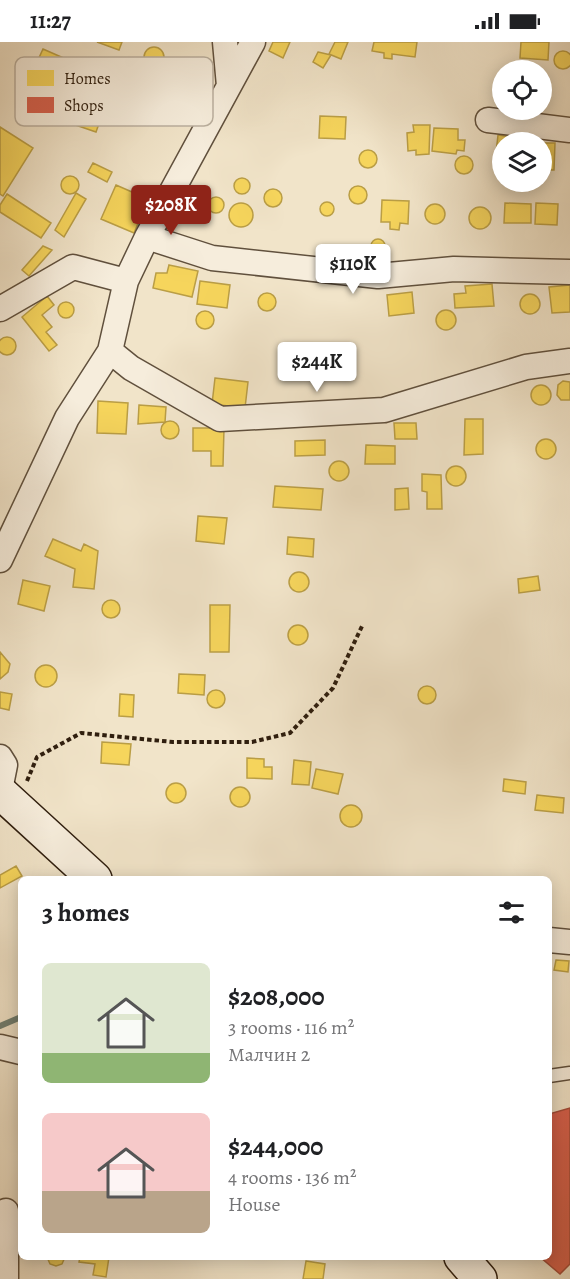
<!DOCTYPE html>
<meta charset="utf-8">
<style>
body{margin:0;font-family:Alegreya,serif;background:#f2f2f2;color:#202124;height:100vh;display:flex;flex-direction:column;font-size:22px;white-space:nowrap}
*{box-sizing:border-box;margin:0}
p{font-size:20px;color:#757577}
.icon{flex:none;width:33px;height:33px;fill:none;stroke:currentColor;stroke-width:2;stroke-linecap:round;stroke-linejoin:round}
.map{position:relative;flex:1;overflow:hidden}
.panel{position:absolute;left:18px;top:834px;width:534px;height:384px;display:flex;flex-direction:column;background:#fff;border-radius:9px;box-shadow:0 3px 15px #0003}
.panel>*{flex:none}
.controls{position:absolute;left:492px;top:18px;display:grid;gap:12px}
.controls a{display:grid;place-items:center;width:60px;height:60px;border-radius:50%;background:#fff;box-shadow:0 3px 15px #0003;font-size:30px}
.price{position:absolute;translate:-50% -51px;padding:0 14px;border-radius:6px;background:#fff;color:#222;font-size:20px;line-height:39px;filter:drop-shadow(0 2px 3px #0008)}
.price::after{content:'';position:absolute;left:50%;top:36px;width:18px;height:14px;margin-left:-9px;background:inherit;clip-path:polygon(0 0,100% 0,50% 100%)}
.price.active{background:#8f2418;color:#fff}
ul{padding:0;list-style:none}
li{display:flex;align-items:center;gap:18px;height:150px;padding:0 24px}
li span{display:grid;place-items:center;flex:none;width:168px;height:120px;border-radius:9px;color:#555}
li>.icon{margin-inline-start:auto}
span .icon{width:72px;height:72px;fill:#fffc;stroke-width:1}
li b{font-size:26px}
h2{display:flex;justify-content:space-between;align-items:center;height:72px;padding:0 24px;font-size:26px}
.status{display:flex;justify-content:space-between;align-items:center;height:42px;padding:0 30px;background:#fff;direction:ltr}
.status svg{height:16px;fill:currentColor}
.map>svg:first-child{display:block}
.homes{fill:#f6d55c;stroke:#ba9e45;stroke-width:1.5}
.shops{fill:#d6604d;stroke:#a44c3a;stroke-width:1.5}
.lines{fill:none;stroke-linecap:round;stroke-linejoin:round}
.stream{stroke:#707f72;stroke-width:6}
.lane-casing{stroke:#60503d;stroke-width:15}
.street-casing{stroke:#60503d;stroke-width:27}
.secondary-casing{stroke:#2f1e0e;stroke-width:36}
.path{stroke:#2f1e0e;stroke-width:4;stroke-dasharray:4.5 3;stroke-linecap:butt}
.lane{stroke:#f6eddc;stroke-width:12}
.street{stroke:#f6eddc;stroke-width:24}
.secondary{stroke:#f6eddc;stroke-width:33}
.key{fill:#f6eddc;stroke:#baaf9e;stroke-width:1.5}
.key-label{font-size:16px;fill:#2f1e0e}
</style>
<div class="status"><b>11:27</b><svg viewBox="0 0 49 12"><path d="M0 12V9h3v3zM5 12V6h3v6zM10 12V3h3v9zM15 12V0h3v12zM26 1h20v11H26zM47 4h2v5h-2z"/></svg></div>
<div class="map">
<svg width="570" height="1237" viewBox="0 0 570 1237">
<rect width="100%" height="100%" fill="#f1e4c9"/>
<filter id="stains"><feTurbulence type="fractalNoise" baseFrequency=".00333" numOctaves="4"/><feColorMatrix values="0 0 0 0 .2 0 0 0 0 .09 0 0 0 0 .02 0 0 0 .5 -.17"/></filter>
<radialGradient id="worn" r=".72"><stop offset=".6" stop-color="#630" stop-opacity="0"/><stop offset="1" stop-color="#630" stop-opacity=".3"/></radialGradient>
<!-- homes -->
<path class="homes" d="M97 0H122L119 8Z
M273 0H290L283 16 269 9Z
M335 0H348L341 17 329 12Z
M374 0H417L415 15 392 12V17L384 16V11L372 9Z
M521 0H549L548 18 520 16Z
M144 15a10 10 0 1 1 20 0a10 10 0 1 1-20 0Z
M43 7 68 18 52 53 35 46 45 22 38 18Z
M554 18a9 9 0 1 1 18 0a9 9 0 1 1-18 0Z
M318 10 331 13 323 26 313 20Z
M64 62 101 76 96 90 58 77Z
M320 74 346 75 345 97 319 96Z
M413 83H430L429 112 416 113V108L408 109 407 91 414 90Z
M0 85 33 106 3 154 0 152Z
M434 86 458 87V98H465L464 109 457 108 456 112 432 109Z
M498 93 534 98V100H502V111H496Z
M542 101H555L554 128H542Z
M359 117a9 9 0 1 1 18 0a9 9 0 1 1-18 0Z
M455 123a9 9 0 1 1 18 0a9 9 0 1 1-18 0Z
M93 121 112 130 107 140 88 130Z
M61 143a9 9 0 1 1 18 0a9 9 0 1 1-18 0Z
M234 144a8 8 0 1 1 16 0a8 8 0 1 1-16 0Z
M116 143 148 157 134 191 101 177Z
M349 153a9 9 0 1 1 18 0a9 9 0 1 1-18 0Z
M264 156a9 9 0 1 1 18 0a9 9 0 1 1-18 0Z
M76 151 86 157 64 195 55 188Z
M7 152 51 181 41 196 0 170V163Z
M208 163a8 8 0 1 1 16 0a8 8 0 1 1-16 0Z
M382 158 409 159 408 182 400 181 399 188 390 187V180H381Z
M320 167a7 7 0 1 1 14 0a7 7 0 1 1-14 0Z
M505 161 531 162V181H504Z
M536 161 558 162 557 183 535 182Z
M229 173a12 12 0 1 1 24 0a12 12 0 1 1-24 0Z
M425 172a10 10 0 1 1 20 0a10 10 0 1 1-20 0Z
M469 176a11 11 0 1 1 22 0a11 11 0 1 1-22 0Z
M371 204a7 7 0 1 1 14 0a7 7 0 1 1-14 0Z
M43 204 52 208 29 234 22 228Z
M169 223 198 229 192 255 153 246 156 231H167Z
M200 239 230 243 227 266 197 262Z
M492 242 494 264 455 266 454 252 466 251 465 244Z
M570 243V270L552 271 549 245Z
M412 250 414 271 389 274 387 253Z
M258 260a9 9 0 1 1 18 0a9 9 0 1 1-18 0Z
M520 262a10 10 0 1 1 20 0a10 10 0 1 1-20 0Z
M47 254 54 263 42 273 52 285 46 290 57 303 49 309 22 275Z
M58 268a8 8 0 1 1 16 0a8 8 0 1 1-16 0Z
M436 278a10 10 0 1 1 20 0a10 10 0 1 1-20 0Z
M196 278a9 9 0 1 1 18 0a9 9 0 1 1-18 0Z
M-2 304a9 9 0 1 1 18 0a9 9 0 1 1-18 0Z
M215 336 248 340 245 366 212 362Z
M563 339 570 340V358H561L557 353 558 343Z
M531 353a10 10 0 1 1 20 0a10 10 0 1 1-20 0Z
M98 359 128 361 126 392 97 391Z
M139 363 166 365 165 380 138 382Z
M465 377H483V412L464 413Z
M161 388a9 9 0 1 1 18 0a9 9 0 1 1-18 0Z
M394 381H416L417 397H395Z
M193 386H224L223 424H211V409H193Z
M536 407a10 10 0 1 1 20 0a10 10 0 1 1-20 0Z
M325 398V413L295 414V399Z
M366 403 395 404V422H365Z
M329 429a10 10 0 1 1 20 0a10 10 0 1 1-20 0Z
M446 434a10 10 0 1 1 20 0a10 10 0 1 1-20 0Z
M422 432 441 433 442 467H427V450L422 449Z
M275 444 323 447 321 468 273 465Z
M408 446 409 467 395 468V447Z
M198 474 227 476 224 502 196 499Z
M288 495 314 497 313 515 287 512Z
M53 497 81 509 84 502 98 509 94 547 73 545 75 527 45 514Z
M289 540a10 10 0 1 1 20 0a10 10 0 1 1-20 0Z
M538 534 540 548 519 551 518 537Z
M23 538 50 544 44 569 18 562Z
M102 567a9 9 0 1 1 18 0a9 9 0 1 1-18 0Z
M210 563H230L229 610H210Z
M288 593a10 10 0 1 1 20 0a10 10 0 1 1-20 0Z
M0 610 10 622 8 630 0 637Z
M35 634a11 11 0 1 1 22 0a11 11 0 1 1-22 0Z
M179 632 205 633 204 653 178 651Z
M418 653a9 9 0 1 1 18 0a9 9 0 1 1-18 0Z
M207 657a9 9 0 1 1 18 0a9 9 0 1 1-18 0Z
M0 650 12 652 9 668 0 666Z
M120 652 134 653 133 675 119 674Z
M102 700 131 702 129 723 101 721Z
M247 716 264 717V725H272V737L247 736Z
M294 718 311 720 309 743 292 742Z
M316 727 343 732 338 752 312 746Z
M504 737 526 740 525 752 503 749Z
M166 751a10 10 0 1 1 20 0a10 10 0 1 1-20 0Z
M230 755a10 10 0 1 1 20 0a10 10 0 1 1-20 0Z
M537 753 564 756 563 771 535 768Z
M340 774a11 11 0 1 1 22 0a11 11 0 1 1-22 0Z
M16 824 22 834 0 846V833Z
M556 918 569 919 568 930 554 928Z
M47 1215H65L62 1222 56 1224 50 1222Z
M80 1215H109L106 1235 93 1233 95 1222 79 1220Z
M306 1219 325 1222 323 1237H303Z"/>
<!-- shops -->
<path class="shops" d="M570 1066V1222L560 1232 540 1215H549V1072Z"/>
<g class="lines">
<!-- stream -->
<path class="stream" d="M0 984 21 975"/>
<!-- lane casing -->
<g class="lane-casing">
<path id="lane" d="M549 1034 570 1031"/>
</g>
<!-- street casing -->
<g class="street-casing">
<path id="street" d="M225 0 229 44
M488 78 570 88
M147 195 212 216 378 234 454 227 570 230
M126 239 110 309 131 326 220 377 384 368 526 325 570 319
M0 267 73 225 126 239 147 195 253 0
M0 518 67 376 110 309
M0 715 5 723 0 748
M549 898 570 900
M0 1005 21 1010
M6 1237V1169"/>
</g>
<!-- secondary casing -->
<g class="secondary-casing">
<path id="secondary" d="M0 750 95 837
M461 1215 480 1237"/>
</g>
<!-- path -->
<path class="path" d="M27 739 37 715 81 691 173 700H252L290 691 333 646 363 582"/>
<!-- lane -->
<use href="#lane" class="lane"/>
<!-- street -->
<use href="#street" class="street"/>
<!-- secondary -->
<use href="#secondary" class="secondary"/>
</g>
<!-- legend -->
<rect x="15" y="15" width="198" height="69" rx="9" class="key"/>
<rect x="27" y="28" width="27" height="16" fill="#f6d55c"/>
<rect x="27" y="55" width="27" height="16" fill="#d6604d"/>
<g class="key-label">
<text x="64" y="42">Homes</text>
<text x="64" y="69">Shops</text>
</g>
<rect width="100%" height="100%" filter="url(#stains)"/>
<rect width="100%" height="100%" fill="url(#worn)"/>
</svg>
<div class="controls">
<a><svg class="icon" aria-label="locate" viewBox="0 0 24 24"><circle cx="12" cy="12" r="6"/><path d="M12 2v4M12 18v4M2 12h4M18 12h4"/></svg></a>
<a><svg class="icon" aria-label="layers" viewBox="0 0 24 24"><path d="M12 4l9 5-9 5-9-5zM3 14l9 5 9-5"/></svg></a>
</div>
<b class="price active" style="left:171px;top:194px">$208K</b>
<b class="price" style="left:353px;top:253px">$110K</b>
<b class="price" style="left:317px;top:351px">$244K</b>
<section class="panel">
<h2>3 homes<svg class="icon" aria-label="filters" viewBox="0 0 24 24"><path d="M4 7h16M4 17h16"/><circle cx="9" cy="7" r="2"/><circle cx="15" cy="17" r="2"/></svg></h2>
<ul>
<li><span style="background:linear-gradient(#dfe7d0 75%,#8fb573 0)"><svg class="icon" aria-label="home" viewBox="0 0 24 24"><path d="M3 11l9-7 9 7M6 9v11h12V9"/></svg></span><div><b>$208,000</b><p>3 rooms · 116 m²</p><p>Малчин 2</p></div></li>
<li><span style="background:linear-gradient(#f6c9c9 65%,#b9a48a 0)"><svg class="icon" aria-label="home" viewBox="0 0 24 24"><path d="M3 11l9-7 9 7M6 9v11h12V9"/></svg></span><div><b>$244,000</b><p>4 rooms · 136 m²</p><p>House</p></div></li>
</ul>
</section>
</div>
